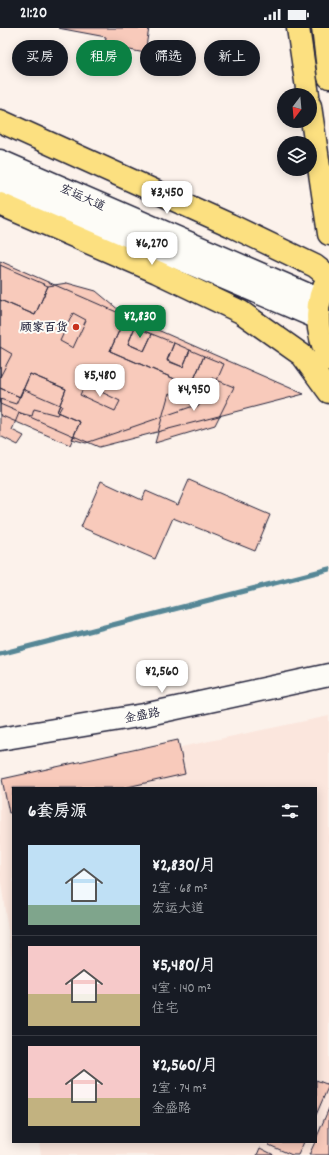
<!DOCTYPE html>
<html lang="zh">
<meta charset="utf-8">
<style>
body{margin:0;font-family:Dekko,"LXGW WenKai TC",sans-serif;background:#242831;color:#f1f3f6;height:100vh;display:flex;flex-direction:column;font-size:15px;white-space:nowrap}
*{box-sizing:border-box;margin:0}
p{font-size:13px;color:#9ea1a6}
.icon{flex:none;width:22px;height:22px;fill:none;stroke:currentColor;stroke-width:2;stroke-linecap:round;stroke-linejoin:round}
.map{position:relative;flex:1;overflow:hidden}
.drawer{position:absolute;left:12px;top:759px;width:305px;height:356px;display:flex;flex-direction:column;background:#171b24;border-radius:0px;box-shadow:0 2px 10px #0003}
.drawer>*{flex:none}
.top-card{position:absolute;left:12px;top:12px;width:305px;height:36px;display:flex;gap:8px}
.needle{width:26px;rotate:196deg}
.tools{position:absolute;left:277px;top:60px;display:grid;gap:8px}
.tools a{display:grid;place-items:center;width:40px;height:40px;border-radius:50%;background:#171b24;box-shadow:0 2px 10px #0003;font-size:20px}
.price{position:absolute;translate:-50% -34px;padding:0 9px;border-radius:8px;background:#fff;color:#222;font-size:13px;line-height:26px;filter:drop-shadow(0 1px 2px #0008)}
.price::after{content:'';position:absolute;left:50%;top:24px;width:12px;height:9px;margin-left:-6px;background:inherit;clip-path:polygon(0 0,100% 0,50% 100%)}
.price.active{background:#0b8043;color:#fff}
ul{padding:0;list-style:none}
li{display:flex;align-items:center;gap:12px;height:100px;padding:0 16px}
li+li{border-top:1px solid #363941}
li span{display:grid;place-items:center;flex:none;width:112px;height:80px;border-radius:0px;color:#555}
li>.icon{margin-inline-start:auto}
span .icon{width:48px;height:48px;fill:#fffc;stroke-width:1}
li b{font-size:17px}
h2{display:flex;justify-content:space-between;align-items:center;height:48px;padding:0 16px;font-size:17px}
.tag{padding:0 14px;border-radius:18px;background:#171b24;box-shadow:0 2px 10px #0003;font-size:14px;line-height:36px}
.tag.active{background:#0b8043;color:#fff}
.status{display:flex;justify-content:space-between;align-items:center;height:28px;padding:0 20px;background:#171b24;direction:ltr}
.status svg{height:11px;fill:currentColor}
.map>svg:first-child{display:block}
.built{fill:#fbe6dd}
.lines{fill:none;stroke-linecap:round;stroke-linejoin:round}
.stream{stroke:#568796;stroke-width:5}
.building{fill:#f8cabb;stroke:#22223b}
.secondary-casing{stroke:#22223b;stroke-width:25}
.highway-casing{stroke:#22223b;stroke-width:25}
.secondary{stroke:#fdfcf7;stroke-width:22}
.highway{stroke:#fce080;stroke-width:22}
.poi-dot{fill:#c8321e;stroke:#fdfcf7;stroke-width:1.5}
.labels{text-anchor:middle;stroke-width:4;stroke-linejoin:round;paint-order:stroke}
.street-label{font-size:12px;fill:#22223b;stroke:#fdfcf7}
.poi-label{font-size:12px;font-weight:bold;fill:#22223b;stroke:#fdfcf7;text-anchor:end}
</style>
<div class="status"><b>21:20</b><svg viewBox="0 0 49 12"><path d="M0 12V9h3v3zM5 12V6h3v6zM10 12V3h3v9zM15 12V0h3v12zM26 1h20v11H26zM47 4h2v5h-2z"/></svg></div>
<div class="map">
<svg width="329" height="1127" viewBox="0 0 329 1127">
<rect width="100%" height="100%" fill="#fcf2eb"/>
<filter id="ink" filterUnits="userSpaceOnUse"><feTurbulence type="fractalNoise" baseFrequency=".025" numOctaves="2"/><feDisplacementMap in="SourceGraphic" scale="8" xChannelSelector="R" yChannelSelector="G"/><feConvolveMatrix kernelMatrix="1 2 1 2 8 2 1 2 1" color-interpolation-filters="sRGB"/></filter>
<g filter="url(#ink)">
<!-- built -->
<path class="built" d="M329 688V1127H41L39 1114H316V760H13V937L0 848V757Z"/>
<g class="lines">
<!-- stream -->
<path class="stream" d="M0 626 329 541"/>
</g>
<!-- building -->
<path class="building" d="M58 0H149L145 25 105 17 106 9Z
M0 233 304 366 99 419 0 376Z
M0 237 48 258 35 287 0 272Z
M67 255 96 263 120 283 123 294 110 323 191 358 204 328 224 336 208 373 86 415 72 411 80 394 57 384 66 361 30 346 20 369 0 360V272L35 287 48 258Z
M73 285 86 292 73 320 60 313Z
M123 294 135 299 128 316 144 323 152 306 174 315 167 333 183 339 190 322 204 328 191 358 110 323Z
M135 299 152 306 144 323 128 316Z
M174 315 190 322 183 339 167 332Z
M0 319 12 326 0 349Z
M30 346 66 361 57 384 80 394 70 417 0 387V360L20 369Z
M212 350 234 359 215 397 155 415 169 365 198 379Z
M85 356 120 373 115 383 80 367Z
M23 361 62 378 57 387 34 381 32 388 19 385 12 402 24 408 18 417 0 408V371L16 376Z
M189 452 270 487 255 523 173 490 155 531 81 499 101 453 142 472 146 463 178 477Z
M178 712 185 746 123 760H13V784L9 785 2 751Z
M316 1052 329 1057 316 1087Z
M329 1080V1127H309L315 1114H316V1111Z
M270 1114H304L298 1127H292L269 1117Z
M260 1120 274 1127H257Z"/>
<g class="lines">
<!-- secondary casing -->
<g class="secondary-casing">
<path id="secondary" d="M0 133 320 272
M0 154 318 290
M0 711 144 687 329 647"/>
</g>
<!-- highway casing -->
<g class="highway-casing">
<path id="highway" d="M298 0 308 67
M323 0 329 49
M310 78 329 206
M0 93 230 197 315 238 329 249
M0 176 157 244 241 284 302 327 329 364
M329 249C313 275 316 305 329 332"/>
</g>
<!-- secondary -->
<use href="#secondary" class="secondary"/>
<!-- highway -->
<use href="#highway" class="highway"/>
</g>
</g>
<!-- markers -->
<circle class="poi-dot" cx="76" cy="299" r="4"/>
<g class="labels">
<!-- street labels -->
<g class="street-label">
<text transform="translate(83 169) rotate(24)" y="4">宏运大道</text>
<text transform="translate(142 687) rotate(-11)" y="4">金盛路</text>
</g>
<!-- poi labels -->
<g class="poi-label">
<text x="68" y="303">顾家百货</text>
</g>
</g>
</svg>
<div class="tools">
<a><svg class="needle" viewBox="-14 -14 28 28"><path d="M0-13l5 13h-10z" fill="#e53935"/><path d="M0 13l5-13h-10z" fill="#9ea1a6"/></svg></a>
<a><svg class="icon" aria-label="layers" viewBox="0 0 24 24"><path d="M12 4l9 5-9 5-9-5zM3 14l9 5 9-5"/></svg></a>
</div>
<b class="price" style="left:167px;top:187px">¥3,450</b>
<b class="price" style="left:152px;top:238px">¥6,270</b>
<b class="price active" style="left:140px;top:311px">¥2,830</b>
<b class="price" style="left:100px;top:370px">¥5,480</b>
<b class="price" style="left:194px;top:384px">¥4,950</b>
<b class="price" style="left:162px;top:666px">¥2,560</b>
<div class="top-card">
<a class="tag">买房</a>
<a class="tag active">租房</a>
<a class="tag">筛选</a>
<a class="tag">新上</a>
</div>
<section class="drawer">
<h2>6套房源<svg class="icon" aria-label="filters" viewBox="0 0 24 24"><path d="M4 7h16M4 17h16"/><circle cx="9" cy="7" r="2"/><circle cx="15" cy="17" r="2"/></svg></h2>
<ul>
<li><span style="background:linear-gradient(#bfe0f5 75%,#7fa58c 0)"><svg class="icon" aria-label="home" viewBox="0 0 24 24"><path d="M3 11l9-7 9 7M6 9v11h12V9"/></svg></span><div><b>¥2,830/月</b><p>2室 · 68 m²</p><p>宏运大道</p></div></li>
<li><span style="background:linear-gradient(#f6c9c9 60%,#c2b280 0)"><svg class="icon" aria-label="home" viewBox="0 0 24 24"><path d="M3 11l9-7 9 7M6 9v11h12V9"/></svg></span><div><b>¥5,480/月</b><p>4室 · 140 m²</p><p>住宅</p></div></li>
<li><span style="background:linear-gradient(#f6c9c9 65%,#c2b280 0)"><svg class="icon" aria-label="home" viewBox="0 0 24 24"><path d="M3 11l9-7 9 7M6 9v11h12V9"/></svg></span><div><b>¥2,560/月</b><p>2室 · 74 m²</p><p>金盛路</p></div></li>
</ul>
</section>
</div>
